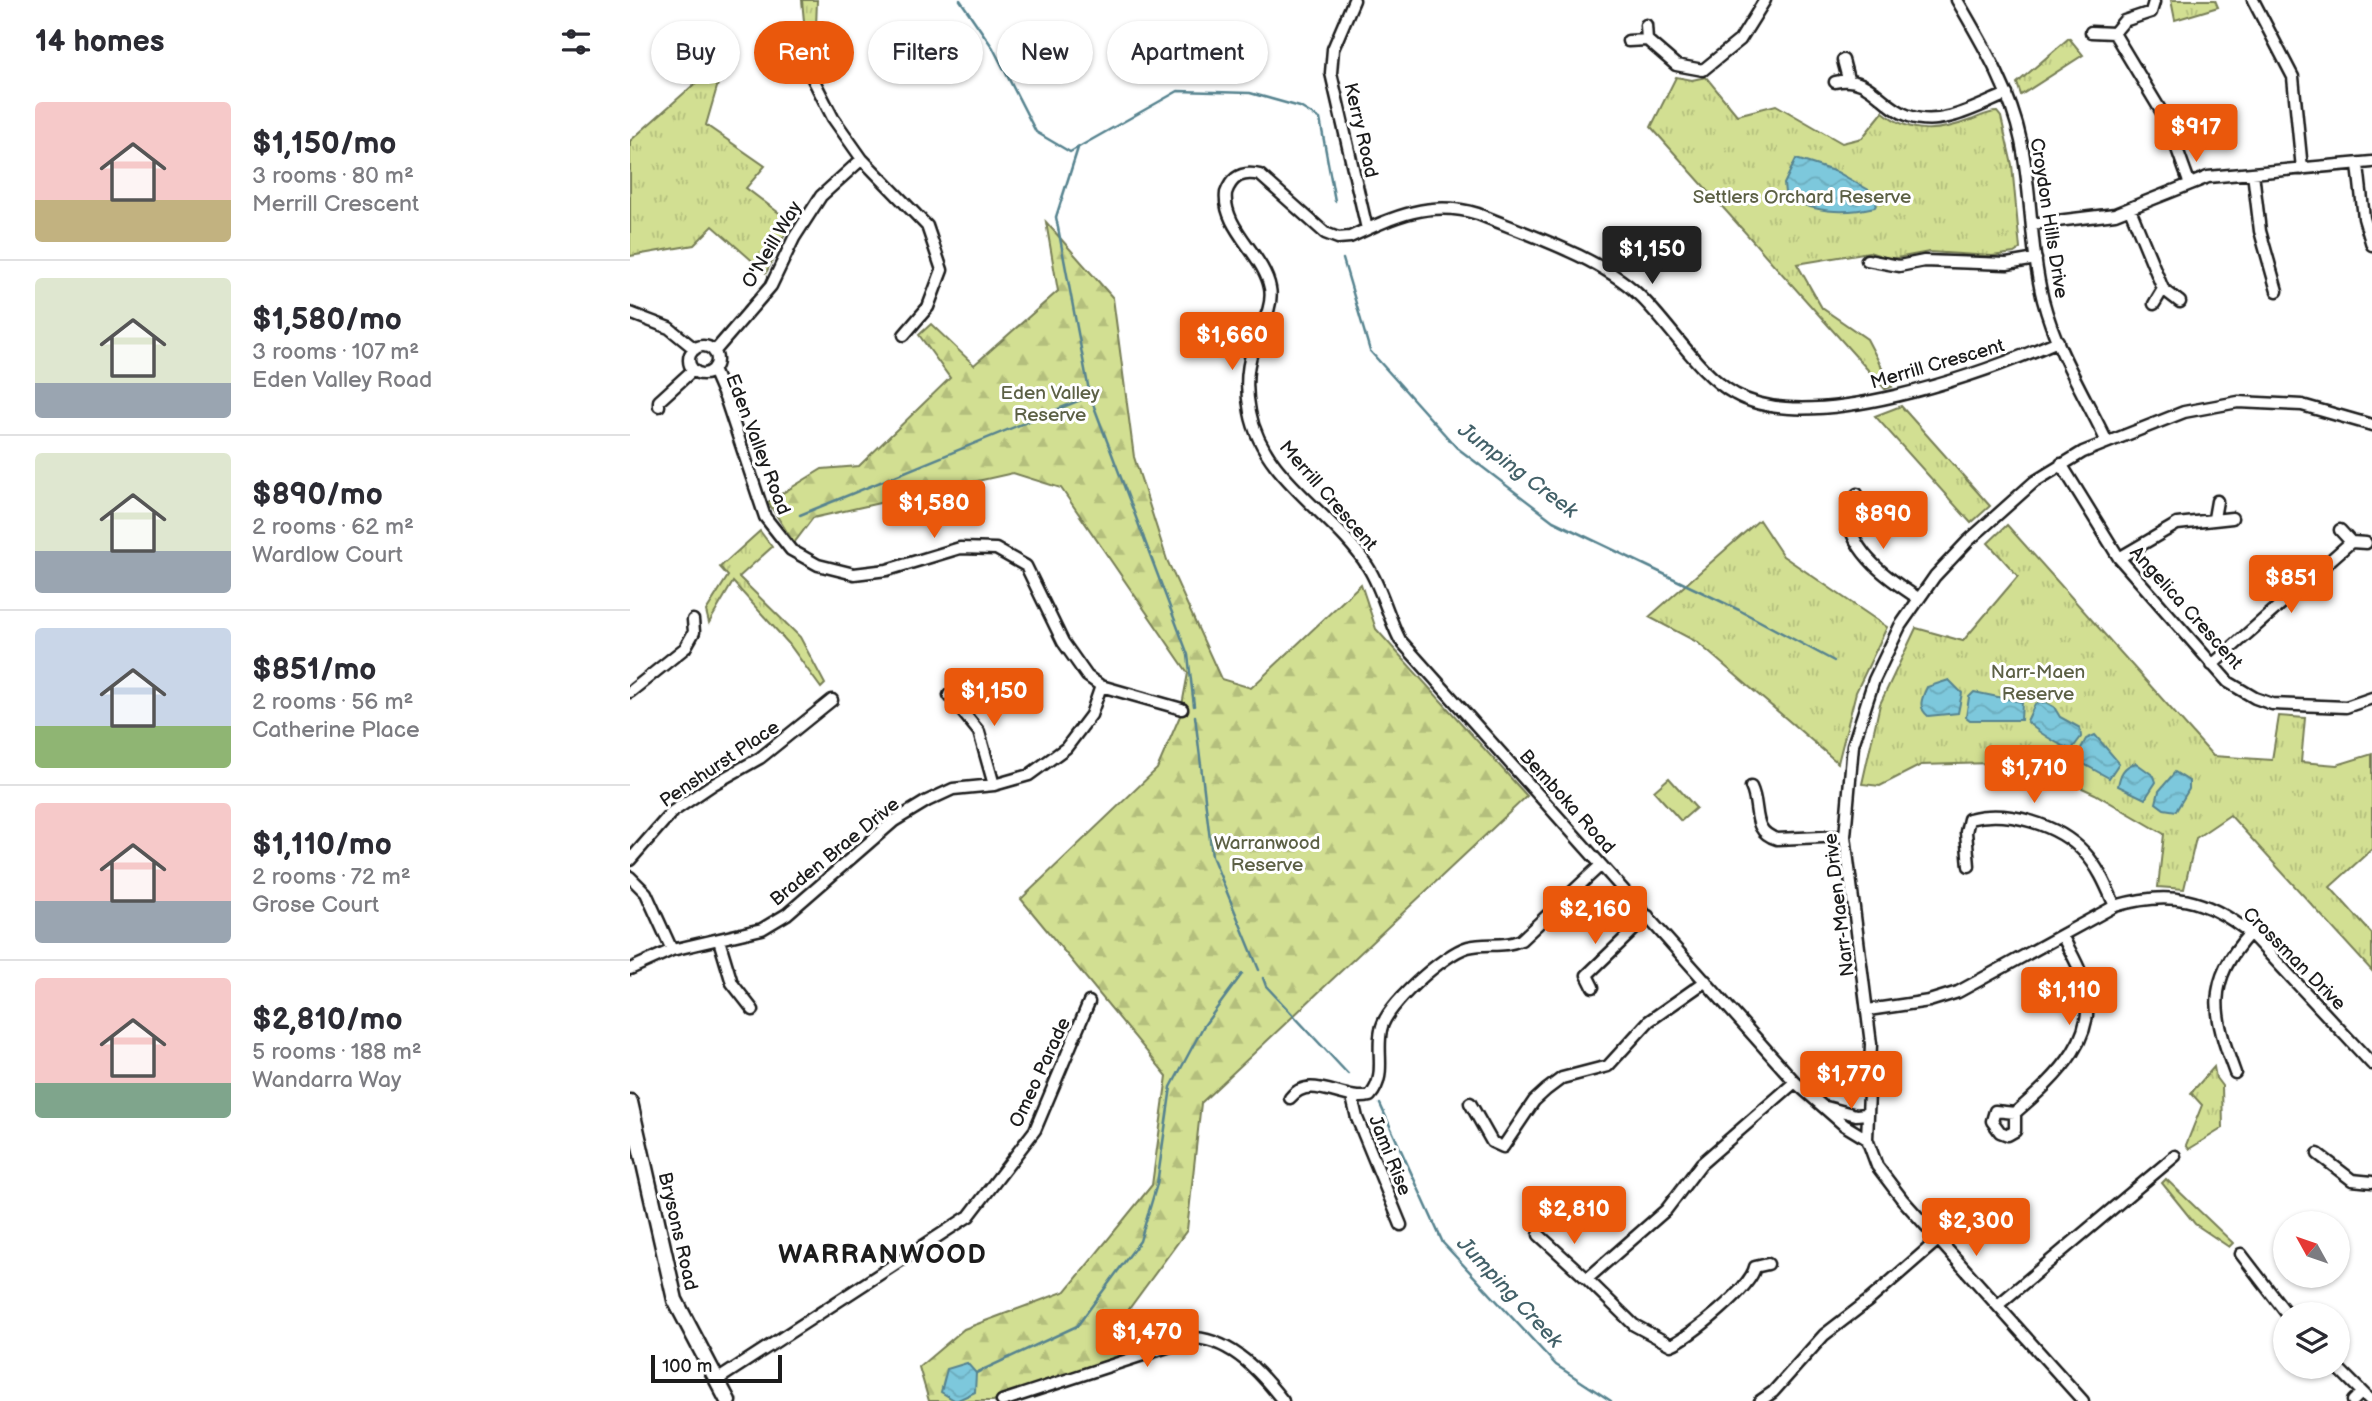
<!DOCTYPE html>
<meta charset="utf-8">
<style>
body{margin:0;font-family:"Balsamiq Sans",sans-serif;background:#f7f7f7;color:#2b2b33;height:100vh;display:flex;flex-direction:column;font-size:26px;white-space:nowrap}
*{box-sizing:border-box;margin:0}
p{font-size:23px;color:#7c7c81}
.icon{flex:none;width:38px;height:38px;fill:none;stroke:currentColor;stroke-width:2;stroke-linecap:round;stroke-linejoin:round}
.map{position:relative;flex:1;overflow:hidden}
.side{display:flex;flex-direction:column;background:#fff;width:630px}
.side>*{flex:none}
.banner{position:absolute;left:21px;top:21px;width:665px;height:63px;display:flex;gap:14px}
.needle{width:46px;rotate:310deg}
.controls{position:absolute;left:1643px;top:1211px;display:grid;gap:14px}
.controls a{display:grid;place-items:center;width:77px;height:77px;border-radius:50%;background:#fff;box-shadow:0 2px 5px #0004;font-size:35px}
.scale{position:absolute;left:21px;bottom:18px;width:131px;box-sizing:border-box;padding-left:7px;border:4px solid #1c1c1c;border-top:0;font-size:19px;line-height:24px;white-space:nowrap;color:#1c1c1c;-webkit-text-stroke:5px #fff;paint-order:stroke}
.price{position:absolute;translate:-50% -60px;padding:0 16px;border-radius:7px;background:#ea580c;color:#fff;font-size:23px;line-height:46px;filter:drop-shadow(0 2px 4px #0008)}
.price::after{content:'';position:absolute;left:50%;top:42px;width:21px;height:16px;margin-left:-10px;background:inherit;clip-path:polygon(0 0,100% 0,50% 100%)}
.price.current{background:#222;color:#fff}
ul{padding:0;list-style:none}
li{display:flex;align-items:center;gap:21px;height:175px;padding:0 35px}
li+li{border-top:2px solid #e1e1e2}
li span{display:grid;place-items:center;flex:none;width:196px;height:140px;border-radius:7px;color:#555}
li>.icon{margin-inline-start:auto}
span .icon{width:84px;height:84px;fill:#fffc;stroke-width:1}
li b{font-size:30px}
h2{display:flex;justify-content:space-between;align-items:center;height:84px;padding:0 35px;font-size:30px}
.pill{padding:0 24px;border-radius:32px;background:#fff;box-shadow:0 2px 5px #0004;font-size:24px;line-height:63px}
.pill.current{background:#ea580c;color:#fff}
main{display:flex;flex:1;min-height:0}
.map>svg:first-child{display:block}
.forest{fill:url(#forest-firs);stroke:#777e57;stroke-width:2}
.park{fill:url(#park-tufts);stroke:#777e57;stroke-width:2}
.pitch{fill:#d2df92;stroke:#777e57;stroke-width:2}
.water{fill:url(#water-waves);stroke:#56838f;stroke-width:2}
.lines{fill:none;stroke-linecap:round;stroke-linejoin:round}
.stream{stroke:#56838f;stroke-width:2.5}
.street-casing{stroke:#1c1c1c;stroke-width:15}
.secondary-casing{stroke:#1c1c1c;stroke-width:19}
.street{stroke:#fff;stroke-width:10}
.secondary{stroke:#fff;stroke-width:14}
.labels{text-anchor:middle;stroke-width:6;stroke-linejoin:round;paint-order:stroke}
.street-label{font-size:19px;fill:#1c1c1c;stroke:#fff}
.park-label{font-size:19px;fill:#5c6045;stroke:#fff}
.water-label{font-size:21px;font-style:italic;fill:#436169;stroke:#fff}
.district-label{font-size:26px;font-weight:bold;letter-spacing:2px;fill:#1c1c1c;stroke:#fff}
</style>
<main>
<section class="side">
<h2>14 homes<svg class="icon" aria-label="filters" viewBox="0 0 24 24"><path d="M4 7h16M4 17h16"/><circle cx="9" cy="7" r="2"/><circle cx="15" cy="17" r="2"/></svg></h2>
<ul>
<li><span style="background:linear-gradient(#f6c9c9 70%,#c2b280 0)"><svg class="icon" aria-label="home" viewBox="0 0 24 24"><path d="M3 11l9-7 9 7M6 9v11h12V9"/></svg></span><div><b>$1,150/mo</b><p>3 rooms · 80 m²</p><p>Merrill Crescent</p></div></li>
<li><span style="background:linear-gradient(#dfe7d0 75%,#9aa5b1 0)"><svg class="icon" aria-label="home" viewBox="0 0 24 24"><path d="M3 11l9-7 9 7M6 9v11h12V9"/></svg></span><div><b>$1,580/mo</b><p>3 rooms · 107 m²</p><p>Eden Valley Road</p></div></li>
<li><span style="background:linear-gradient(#dfe7d0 70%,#9aa5b1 0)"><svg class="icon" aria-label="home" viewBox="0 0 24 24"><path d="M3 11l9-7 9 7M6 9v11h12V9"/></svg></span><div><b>$890/mo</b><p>2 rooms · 62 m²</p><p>Wardlow Court</p></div></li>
<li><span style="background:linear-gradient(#c9d6e8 70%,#8fb573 0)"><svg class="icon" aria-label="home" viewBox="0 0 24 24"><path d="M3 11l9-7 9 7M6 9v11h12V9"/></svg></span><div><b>$851/mo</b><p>2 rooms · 56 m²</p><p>Catherine Place</p></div></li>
<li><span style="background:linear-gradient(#f6c9c9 70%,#9aa5b1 0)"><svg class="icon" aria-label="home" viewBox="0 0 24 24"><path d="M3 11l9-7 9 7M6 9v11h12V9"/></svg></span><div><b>$1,110/mo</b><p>2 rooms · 72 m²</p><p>Grose Court</p></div></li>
<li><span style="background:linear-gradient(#f6c9c9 75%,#7fa58c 0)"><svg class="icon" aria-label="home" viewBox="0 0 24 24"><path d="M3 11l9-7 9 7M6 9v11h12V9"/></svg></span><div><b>$2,810/mo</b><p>5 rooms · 188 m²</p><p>Wandarra Way</p></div></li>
</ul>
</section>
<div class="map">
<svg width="1742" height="1401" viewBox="0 0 1742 1401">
<defs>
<pattern id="forest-firs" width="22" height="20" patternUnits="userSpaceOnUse" patternTransform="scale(1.75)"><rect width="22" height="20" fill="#d2df92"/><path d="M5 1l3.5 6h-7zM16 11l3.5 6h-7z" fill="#b4bf7d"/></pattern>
<pattern id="park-tufts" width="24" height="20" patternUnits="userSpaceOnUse" patternTransform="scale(1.75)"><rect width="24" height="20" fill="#d2df92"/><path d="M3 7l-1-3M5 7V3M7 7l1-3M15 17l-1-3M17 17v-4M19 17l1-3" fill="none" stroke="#b4bf7d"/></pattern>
<pattern id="water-waves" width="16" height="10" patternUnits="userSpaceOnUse" patternTransform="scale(1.75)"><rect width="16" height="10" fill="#7dc8dc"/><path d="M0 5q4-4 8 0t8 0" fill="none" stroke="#6babbc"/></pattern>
</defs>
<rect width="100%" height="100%" fill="#fff"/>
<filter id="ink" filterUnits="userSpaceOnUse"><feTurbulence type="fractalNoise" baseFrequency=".0143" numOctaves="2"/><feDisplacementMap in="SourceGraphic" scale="14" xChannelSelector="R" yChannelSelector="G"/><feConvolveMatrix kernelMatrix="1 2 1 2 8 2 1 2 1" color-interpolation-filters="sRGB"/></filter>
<g filter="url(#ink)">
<!-- forest -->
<path class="forest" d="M416 222 483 298 504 457 537 560 591 679 621 688 731 584 746 629 897 796 571 1103 557 1230 488 1324 497 1353 363 1401H299L289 1367 334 1329 436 1291 522 1185 537 1076 391 899 527 769 550 716 558 673 431 488 383 473 183 518 164 543 138 502 192 469 229 466 320 378 289 335 301 324 344 365 428 291Z"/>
<!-- park -->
<path class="park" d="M172 0H187L185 55 177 53Z
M1541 0H1585L1588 7 1545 20Z
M1439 38 1453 55 1391 95 1387 83Z
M96 56 76 125 135 166 116 188 161 222 136 273 83 226 64 245 0 256V141Z
M1046 77 1062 80 1076 77 1107 115 1146 105 1212 143 1232 138 1253 112C1281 135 1309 132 1341 120 1349 117 1358 112 1367 112L1371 117 1382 165 1390 249 1384 253 1362 256 1299 252 1261 259 1239 252 1167 264 1192 308 1237 339 1262 387 1255 389 1021 127Z
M1271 406 1360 506 1341 523 1245 416Z
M1129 520 1153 556 1257 627 1226 692 1208 763 1067 642 1019 617Z
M1377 525 1583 756 1642 760 1649 716 1675 718 1671 762 1707 765 1742 754V849L1700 887 1742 934V971L1600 815 1566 838 1554 889 1528 887 1534 834 1465 794 1397 762 1291 765 1250 786 1232 784 1250 704 1286 628 1333 641 1388 576 1358 543Z
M130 531 142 547 109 577 170 637 195 684 191 688 159 644 103 582 79 623 76 611 98 576 90 567Z
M1584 1067 1586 1078 1592 1086 1593 1128 1559 1149 1556 1145 1572 1105 1561 1093Z
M1536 1179 1603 1243 1599 1247 1565 1224 1532 1183Z"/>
<!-- pitch -->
<path class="pitch" d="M1039 778 1066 808 1051 821 1024 791Z"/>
<!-- water -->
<path class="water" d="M1166 159 1207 172 1244 193 1248 201 1245 207C1216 214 1178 214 1155 193L1154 184Z
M1319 680 1332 693 1328 713 1298 716C1287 707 1292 698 1297 687Z
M1344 692 1392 702 1391 720H1340L1336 717 1339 697Z
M1415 702 1424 707 1430 717 1450 728 1451 737 1442 749C1432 748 1402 728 1397 721L1405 704Z
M1465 735 1489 763 1479 778 1445 759 1456 739Z
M1506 763 1524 776 1526 782 1515 799 1488 786C1490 775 1493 766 1506 763Z
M1545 772 1559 781V789L1546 811 1534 809 1526 803 1529 791Z
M337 1363 346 1373 345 1392 326 1401 311 1392 317 1369Z"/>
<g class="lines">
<!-- stream -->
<path class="stream" d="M330 0 363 48 406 132 440 152 548 91 620 93 670 107 690 119 705 201
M448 148 426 217 460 396 558 655 564 706
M713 259 740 351 826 447 923 521 1109 610 1204 661
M170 515 460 396
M565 716 582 856 629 970
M633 978 636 986 718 1074
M750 1104 813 1243 926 1365 981 1401
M346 1373 447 1326 510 1241 527 1184 541 1087 573 1027 612 974"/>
<!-- street casing -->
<g class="street-casing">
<path id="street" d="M724 0 703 49 701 73 737 229
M1327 0C1353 45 1380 89 1391 141 1402 193 1400 248 1413 300 1426 350 1455 396 1477 442
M1623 0 1663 77 1672 169
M1524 2 1521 12 1494 21 1484 33 1537 121 1559 182
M1461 32 1484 33
M1017 40 1046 65 1073 70 1110 40 1135 0
M998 41 1017 40 1016 25
M1213 60 1218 79
M182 77 203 118 232 159 297 226 312 270 298 307 274 335
M1205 82C1240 74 1250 106 1279 116 1311 128 1348 106 1377 94
M1728 165 1734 218 1742 245
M1623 173 1630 231 1647 291
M1500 209 1533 289
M1402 224 1485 214 1578 177 1742 162
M1237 260 1269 266 1294 261 1377 264 1406 259
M1524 304 1533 289 1550 302
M0 313 39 328 65 349
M59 360a14 14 0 1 1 28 0a14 14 0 1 1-28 0Z
M84 352 141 286 164 238 191 196 232 159
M83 370 96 400 135 517 161 550 188 565 224 574 257 570 330 548 366 549 396 566 433 642 457 676 471 686 552 709
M29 406V401L63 370
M1431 464 1489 558 1598 682 1625 698 1642 704 1716 707 1742 698
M1227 494 1218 517C1222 554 1260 580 1288 598
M1584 518 1587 501
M1710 530 1721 542 1736 543
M1489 558 1547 524 1602 518
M1582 665 1721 542
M0 692 55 648 64 632 63 620
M319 695 349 732 364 785
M1121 787C1131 807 1120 831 1147 839L1215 836
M0 860 42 812 82 785 130 758 202 700
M1339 866 1336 832 1339 819C1377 809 1428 824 1455 853 1469 868 1477 888 1485 906
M0 877 16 893 42 950
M89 940 102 983 123 1010
M0 969 42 950 132 929 157 914 264 821 297 801 323 789 364 785 399 775 436 748 461 715 471 686
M963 987 957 975 1018 916
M1238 1010 1299 1001 1328 992 1485 906C1539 890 1576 898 1620 933L1742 1064
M1605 1073C1583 1014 1575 983 1620 933
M722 1097 727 1118 771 1225
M660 1098C680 1072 714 1103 740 1096 757 1076 746 1054 751 1030 755 1006 815 953 838 947 857 942 873 948 891 940L971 865
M840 1103 862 1142 873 1147 904 1101 916 1090 932 1078 978 1066 1019 1021 1076 981
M1196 1107 1226 1115 1236 1114
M1385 1113 1365 1111 1362 1121 1370 1132 1378 1135 1385 1131V1113C1425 1078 1476 1034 1451 974 1446 960 1438 948 1432 935
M1237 1139 1214 1125 1165 1082 770 640C758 617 752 589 738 567 705 514 632 478 620 412 616 392 616 369 623 349 629 330 644 308 640 288 634 255 592 228 596 193 602 176 613 171 630 175L695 233 708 238 720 237C763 217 801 199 848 214 899 235 969 257 1009 295 1040 324 1068 374 1105 394 1180 437 1354 373 1428 341
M1688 1154 1722 1180 1742 1182
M909 1235 957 1279
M1611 1254 1657 1314
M1138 1264 1125 1267C1121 1288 1061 1336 1041 1345L1004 1325 957 1279 1036 1210 1071 1164 1165 1082
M1368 1305 1545 1156
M1707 1367 1741 1401
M87 1380 339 1216 405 1130 459 1002
M372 1401 565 1338C603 1341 631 1373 653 1401
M1130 1401 1143 1392 1194 1335 1238 1301 1309 1239
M1453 1401 1272 1199 1247 1166 1237 1139 1241 1044 1215 836 1223 745 1244 680 1270 626 1305 576 1338 541 1404 482 1453 452 1554 412 1608 402 1672 405 1742 425
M1723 1401 1732 1392"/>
</g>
<!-- secondary casing -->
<g class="secondary-casing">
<path id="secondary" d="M0 1102 45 1300 98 1401"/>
</g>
<!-- street -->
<use href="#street" class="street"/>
<!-- secondary -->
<use href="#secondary" class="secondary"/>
</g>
</g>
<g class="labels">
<!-- street labels -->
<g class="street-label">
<text transform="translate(732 130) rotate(77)" y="7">Kerry Road</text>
<text transform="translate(1420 218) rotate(81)" y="7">Croydon Hills Drive</text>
<text transform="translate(141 244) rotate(-59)" y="7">O'Neill Way</text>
<text transform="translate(1307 363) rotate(-16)" y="7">Merrill Crescent</text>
<text transform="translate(129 444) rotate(69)" y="7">Eden Valley Road</text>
<text transform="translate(699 495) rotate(49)" y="7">Merrill Crescent</text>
<text transform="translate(1557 607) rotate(48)" y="7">Angelica Crescent</text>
<text transform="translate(89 763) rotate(-34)" y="7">Penshurst Place</text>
<text transform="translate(938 801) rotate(48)" y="7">Bemboka Road</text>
<text transform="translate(204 851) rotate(-39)" y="7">Braden Brae Drive</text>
<text transform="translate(1208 905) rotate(-97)" y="7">Narr-Maen Drive</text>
<text transform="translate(1665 958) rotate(45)" y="7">Crossman Drive</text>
<text transform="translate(409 1072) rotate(-65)" y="7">Omeo Parade</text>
<text transform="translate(761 1155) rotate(68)" y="7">Jami Rise</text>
<text transform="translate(49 1231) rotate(77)" y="7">Brysons Road</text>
</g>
<!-- park labels -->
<g class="park-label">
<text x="1172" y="203">Settlers Orchard Reserve</text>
<text x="420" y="399">Eden Valley<tspan x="420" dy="22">Reserve</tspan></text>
<text x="1408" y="678">Narr-Maen<tspan x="1408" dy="22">Reserve</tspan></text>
<text x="637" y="849">Warranwood<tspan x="637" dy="22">Reserve</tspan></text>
</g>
<!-- water labels -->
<g class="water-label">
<text transform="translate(888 470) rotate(37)" y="7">Jumping Creek</text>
<text transform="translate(880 1292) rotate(47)" y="7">Jumping Creek</text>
</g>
<!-- district labels -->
<g class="district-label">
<text x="253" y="1263">WARRANWOOD</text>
</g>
</g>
</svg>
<div class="controls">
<a><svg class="needle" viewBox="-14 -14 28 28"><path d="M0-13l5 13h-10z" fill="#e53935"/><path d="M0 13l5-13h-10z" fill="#7c7c81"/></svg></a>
<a><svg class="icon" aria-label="layers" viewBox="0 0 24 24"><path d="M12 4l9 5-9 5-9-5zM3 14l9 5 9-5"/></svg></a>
</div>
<div class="scale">100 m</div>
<b class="price" style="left:1566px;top:164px">$917</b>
<b class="price current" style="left:1022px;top:286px">$1,150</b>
<b class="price" style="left:602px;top:372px">$1,660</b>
<b class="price" style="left:304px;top:540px">$1,580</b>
<b class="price" style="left:1253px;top:551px">$890</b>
<b class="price" style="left:1661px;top:615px">$851</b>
<b class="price" style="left:364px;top:728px">$1,150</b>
<b class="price" style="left:1404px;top:805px">$1,710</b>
<b class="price" style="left:965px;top:946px">$2,160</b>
<b class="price" style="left:1439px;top:1027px">$1,110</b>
<b class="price" style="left:1221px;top:1111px">$1,770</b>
<b class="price" style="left:944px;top:1246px">$2,810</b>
<b class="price" style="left:1346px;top:1258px">$2,300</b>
<b class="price" style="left:517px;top:1369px">$1,470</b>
<div class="banner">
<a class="pill">Buy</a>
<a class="pill current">Rent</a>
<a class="pill">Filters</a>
<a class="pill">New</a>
<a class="pill">Apartment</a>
</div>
</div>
</main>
